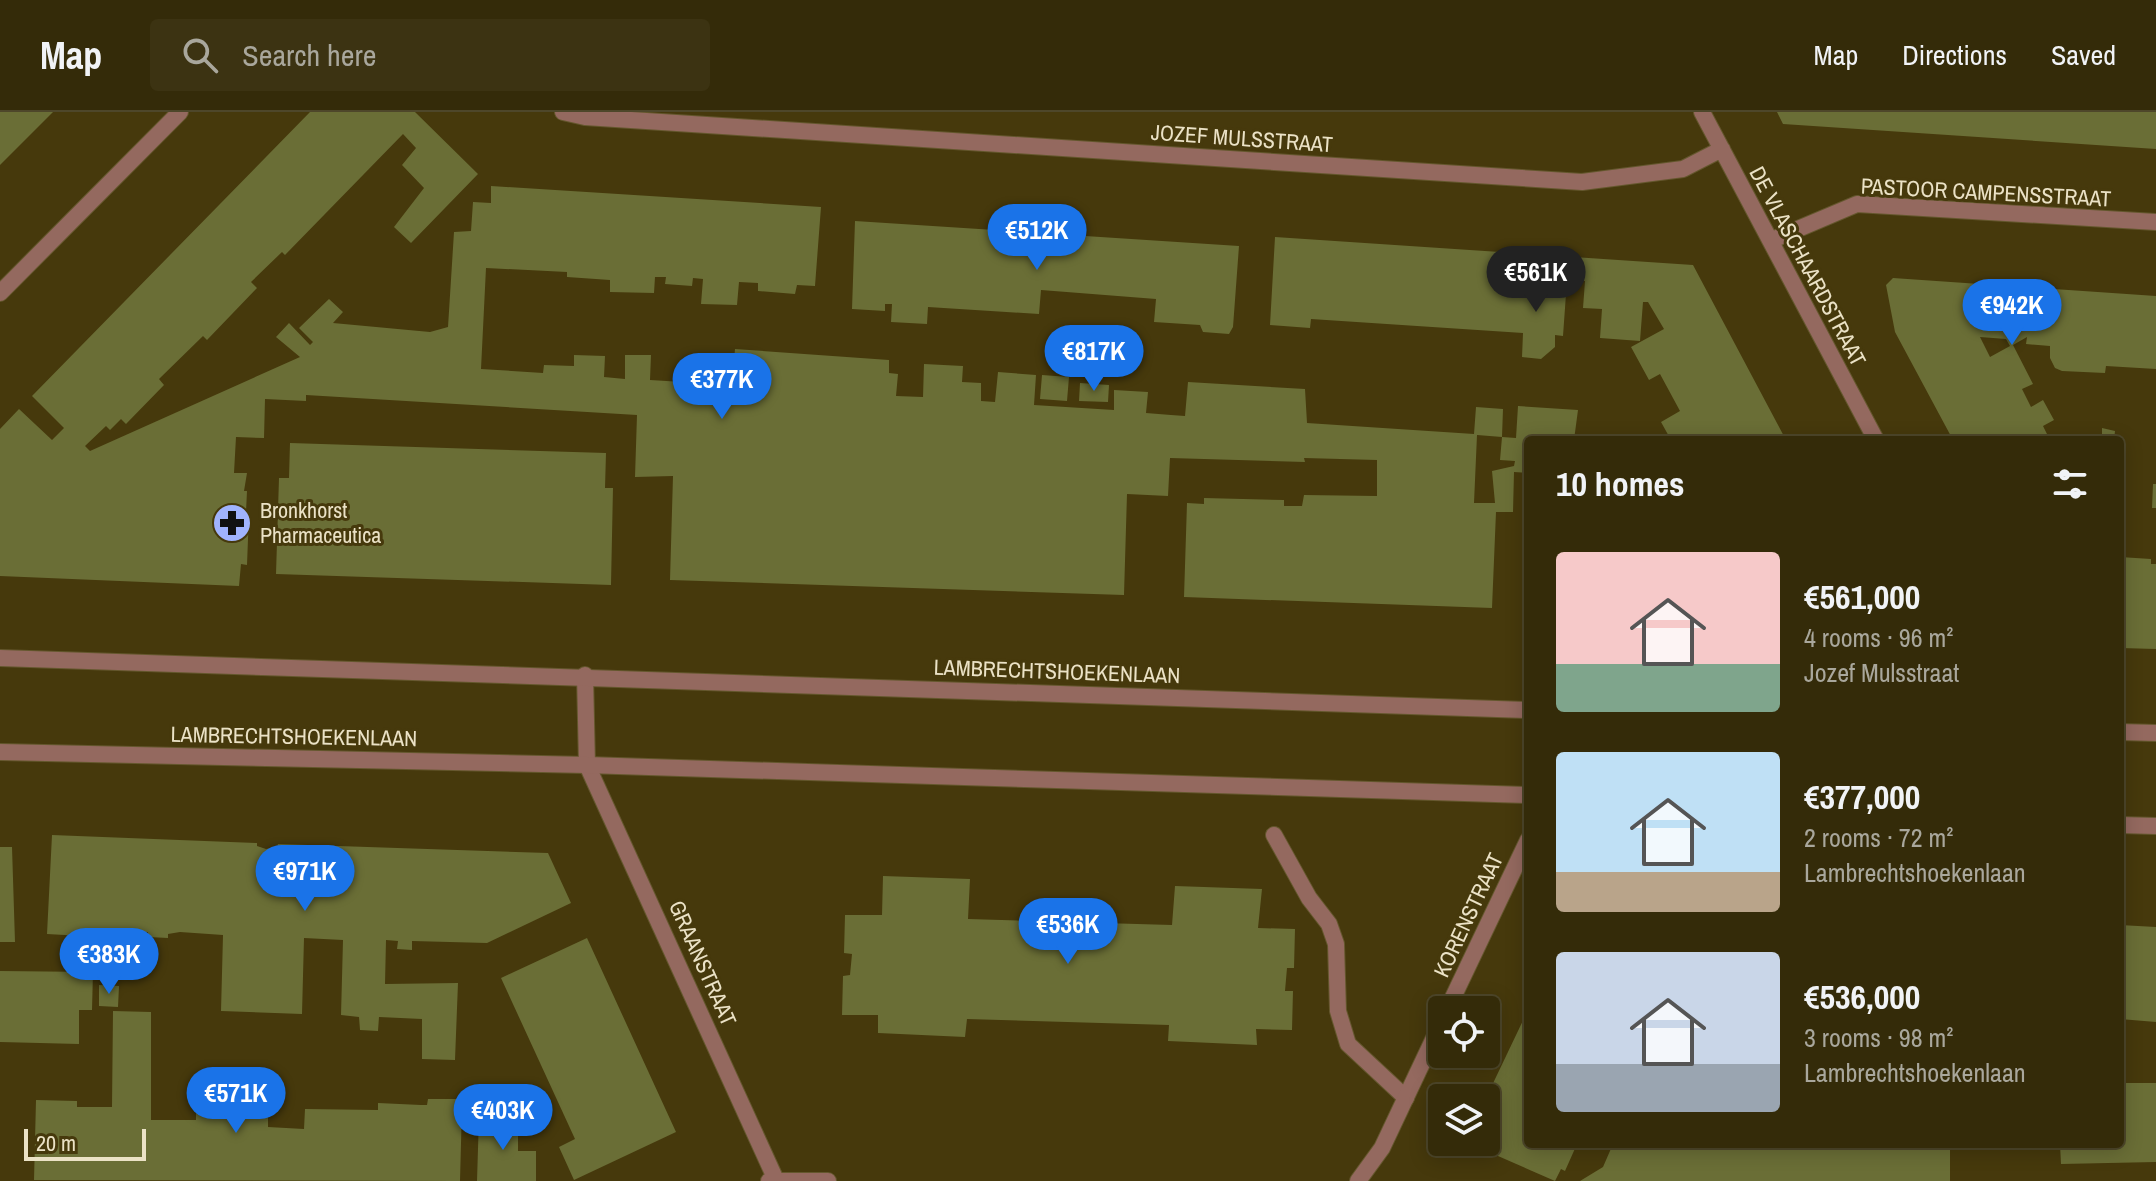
<!DOCTYPE html>
<meta charset="utf-8">
<style>
body{margin:0;font-family:"Archivo Narrow",sans-serif;background:#3c3312;color:#f1f3f6;height:100vh;display:flex;flex-direction:column;font-size:30px;white-space:nowrap}
*{box-sizing:border-box;margin:0}
p{font-size:26px;color:#a9a79c}
.icon{flex:none;width:44px;height:44px;fill:none;stroke:currentColor;stroke-width:2;stroke-linecap:round;stroke-linejoin:round}
.map{position:relative;flex:1;overflow:hidden}
.side{position:absolute;left:1524px;top:324px;width:600px;height:712px;display:flex;flex-direction:column;background:#342b09;border-radius:8px;box-shadow:0 4px 20px #0003,0 0 0 2px #4e472a}
.side>*{flex:none}
.tools{position:absolute;left:1428px;top:884px;display:grid;gap:16px}
.tools a{display:grid;place-items:center;width:72px;height:72px;border-radius:8px;background:#342b09;box-shadow:0 4px 20px #0003,0 0 0 2px #4e472a;font-size:40px}
.scale{position:absolute;left:24px;bottom:20px;width:122px;box-sizing:border-box;padding-left:8px;border:4px solid #ebe2c6;border-top:0;font-size:22px;line-height:28px;white-space:nowrap;color:#ebe2c6;-webkit-text-stroke:6px #46390c;paint-order:stroke}
.price{position:absolute;translate:-50% -68px;padding:0 18px;border-radius:28px;background:#1a73e8;color:#fff;font-size:26px;line-height:52px;filter:drop-shadow(0 2px 4px #0008)}
.price::after{content:'';position:absolute;left:50%;top:48px;width:24px;height:18px;margin-left:-12px;background:inherit;clip-path:polygon(0 0,100% 0,50% 100%)}
.price.on{background:#222;color:#fff}
ul{padding:0;list-style:none}
li{display:flex;align-items:center;gap:24px;height:200px;padding:0 32px}
li span{display:grid;place-items:center;flex:none;width:224px;height:160px;border-radius:8px;color:#555}
li>.icon{margin-inline-start:auto}
span .icon{width:96px;height:96px;fill:#fffc;stroke-width:1}
li b{font-size:34px}
h2{display:flex;justify-content:space-between;align-items:center;height:96px;padding:0 32px;font-size:34px}
header{display:flex;align-items:center;gap:48px;box-sizing:border-box;height:112px;padding:0 40px;background:#342b09;border-bottom:2px solid #4e472a}
header strong{font-size:38px}
nav{display:flex;gap:44px;margin-inline-start:auto;font-size:28px}
.search{width:560px;height:72px;background:#3c3312;display:flex;align-items:center;gap:20px;box-sizing:border-box;padding:0 28px;border-radius:8px;color:#a9a79c;font-size:30px}
.map>svg:first-child{display:block}
.building{fill:#6a6e36;fill-rule:evenodd}
.lines{fill:none;stroke-linecap:round;stroke-linejoin:round}
.service-casing{stroke:#64572d;stroke-width:18}
.minor-casing{stroke:#64572d;stroke-width:18}
.tertiary-casing{stroke:#64572d;stroke-width:18}
.service{stroke:#94695f;stroke-width:16}
.minor{stroke:#94695f;stroke-width:16}
.tertiary{stroke:#94695f;stroke-width:16}
.labels{text-anchor:middle;stroke-width:6;stroke-linejoin:round;paint-order:stroke}
.street-label{font-size:22px;fill:#ebe2c6;stroke:#46390c}
.poi-label{font-size:22px;fill:#ebe2c6;stroke:#46390c;text-anchor:start}
</style>
<header>
<strong>Map</strong>
<div class="search"><svg class="icon" aria-label="search" viewBox="0 0 24 24"><circle cx="10" cy="10" r="6"/><path d="M15 15l6 6"/></svg>Search here</div>
<nav><a>Map</a><a>Directions</a><a>Saved</a></nav>
</header>
<div class="map">
<svg width="2156" height="1069" viewBox="0 0 2156 1069">
<rect width="100%" height="100%" fill="#46390c"/>
<!-- building -->
<path class="building" d="M0 0H53L0 53Z
M310 0H415L478 62 411 131 394 115 424 76 402 53 416 36 403 22 285 143 282 140 251 170 257 176 207 228 203 224 159 267 164 273 126 312 121 307 110 318 106 314 85 334 90 339 300 245 276 225 289 211 310 233 313 230 299 216 329 187 343 200 333 211 430 220 448 215 454 120 471 119 473 90 491 91V74L821 95 815 174 797 173 795 182 758 179V171L739 170 737 193 701 192 703 167 693 166 692 174 665 172 666 165H655L654 181 610 180V168L567 165V160L486 156 481 257 543 261 544 253 574 254V243L605 244 604 265 625 267V243H651L650 268 732 273 735 237 889 248V261L898 262 896 284 923 285 924 252 963 254 962 270 981 271V289L995 290 998 260 1036 263 1034 293 1114 298V278L1148 280 1146 301 1171 303 1185 304 1188 270 1305 277 1307 311 1474 322 1476 295 1503 297 1502 325 1477 323 1474 391H1495L1492 359 1514 354 1515 349 1500 348 1502 325 1516 326 1518 294 1578 298 1574 328H1528V361L1514 360 1513 400H1496L1492 496 1184 485 1187 391 1204 392V386L1284 388V394H1302L1304 383 1377 384V348L1304 346 1305 350 1170 346 1168 384 1127 382 1124 483 670 468 673 364 635 365 637 303 306 283V289L265 287 264 326 236 325 234 361H247L244 379H247L246 400 249 401 247 453 241 452 239 474 0 464V317L19 297 52 328 64 316 32 284Z
M1777 0H2156V37L1783 12Z
M855 109 1239 134 1233 215 1229 222 1203 220 1200 213 1154 210 1156 187 1041 178 1039 202 928 195 927 212 891 210 892 192H885V199L852 197Z
M1275 125 1693 153 1786 328H1671L1661 310 1680 299 1660 262 1649 268 1631 235 1664 217 1648 190H1643L1640 229 1600 226 1602 197 1583 196 1585 169 1567 168 1563 224 1555 223V235L1541 247 1522 245 1523 221 1311 207 1310 216 1270 213Z
M1893 166 2156 184V257L2106 254 2105 261 2062 259 2055 256 2050 246V234L2026 232 2027 225 2013 233 2033 272 2022 277 2031 295 2043 288 2054 308 2043 314 2050 328H1953L1895 220 1886 173ZM1980 225 2006 227 2010 234 1990 245Z
M1042 263 1069 265 1067 289 1040 287Z
M1080 271 1109 273 1108 290 1079 289Z
M2102 316 2115 319 2114 328H2102Z
M290 331 606 341 605 376H613L611 473 276 462 279 366H289Z
M2153 372H2156V396H2152Z
M2120 445 2151 447V452H2156V537L2120 536Z
M52 723 257 731V734L266 737 277 735 278 732 548 741 571 791 487 831 412 829V838L397 837 398 829 386 828 385 872 458 871 455 948 422 947V907L379 905 378 919 360 918 359 905 341 903 343 828 304 826 302 902 221 899 223 823 180 820 168 822V826L148 825V820H124V829L108 827 109 819 83 817 82 824 47 822Z
M0 735H12L15 830H0Z
M883 764 970 767 968 807 1172 813 1175 774 1262 777 1258 816 1295 817 1294 856H1287L1285 879H1293L1292 918 1256 917 1257 933 1168 929 1169 913 1067 910 967 907 965 925 878 921V903H842L843 864 850 863 852 842 844 841 845 803H882Z
M2120 813 2156 815V910L2120 907Z
M587 826 676 1020 574 1068 559 1035 575 1027 501 866Z
M0 859 93 860 92 898H79V932L0 930Z
M99 873 119 874 118 895 99 894Z
M1528 898V1032H1577L1565 1059 1561 1057 1555 1069 1466 1030H1486V986Z
M113 899 151 900V1008H196V982L236 983V998H268V1015L304 1017 305 997 378 998V991L421 993H427L428 987H459L462 994 460 1069 34 1068 36 988 77 989V995H112Z
M2120 971H2156V1050L2061 1052 2060 1032H2120Z
M518 1003V1039H536V1069H477L479 1004Z
M1613 1032H1950V1069H1580L1603 1055Z
M1993 1032H2014V1037H1993Z"/>
<g class="lines">
<!-- service casing -->
<g class="service-casing">
<path id="service" d="M1274 723 1309 786 1329 812 1336 832 1338 899 1348 932 1406 986"/>
</g>
<!-- minor casing -->
<g class="minor-casing">
<path id="minor" d="M563 0 585 5 1582 70 1683 57 1722 37
M1702 0 1876 328
M1772 128 1857 92 2156 110
M0 181 180 0
M585 563 587 653 776 1068
M1447 898 1528 728
M769 1069H828
M1358 1069 1382 1036 1442 909"/>
</g>
<!-- tertiary casing -->
<g class="tertiary-casing">
<path id="tertiary" d="M0 546 1528 598
M2120 620 2156 621
M0 640 587 653 1528 683
M2120 713 2156 714"/>
</g>
<!-- service -->
<use href="#service" class="service"/>
<!-- minor -->
<use href="#minor" class="minor"/>
<!-- tertiary -->
<use href="#tertiary" class="tertiary"/>
</g>
<!-- icons -->
<defs>
<g id="pharmacy-disc" transform="scale(2)"><circle r="9.5" fill="#a0b3fd" stroke="#46390c"/><path d="M-2-6h4v4h4v4h-4v4h-4v-4h-4v-4h4Z" fill="#111"/></g>
</defs>
<g fill-rule="evenodd">
<use href="#pharmacy-disc" x="232" y="411"/>
</g>
<g class="labels">
<!-- street labels -->
<g class="street-label">
<text transform="translate(1242 26) rotate(4)" y="8">JOZEF MULSSTRAAT</text>
<text transform="translate(1986 80) rotate(3)" y="8">PASTOOR CAMPENSSTRAAT</text>
<text transform="translate(1808 154) rotate(62)" y="8">DE VLASCHAARDSTRAAT</text>
<text transform="translate(1057 559) rotate(2)" y="8">LAMBRECHTSHOEKENLAAN</text>
<text transform="translate(294 624) rotate(1)" y="8">LAMBRECHTSHOEKENLAAN</text>
<text transform="translate(1468 803) rotate(-65)" y="8">KORENSTRAAT</text>
<text transform="translate(703 851) rotate(66)" y="8">GRAANSTRAAT</text>
</g>
<!-- poi labels -->
<g class="poi-label">
<text x="260" y="406">Bronkhorst<tspan x="260" dy="25">Pharmaceutica</tspan></text>
</g>
</g>
</svg>
<div class="tools">
<a><svg class="icon" aria-label="locate" viewBox="0 0 24 24"><circle cx="12" cy="12" r="6"/><path d="M12 2v4M12 18v4M2 12h4M18 12h4"/></svg></a>
<a><svg class="icon" aria-label="layers" viewBox="0 0 24 24"><path d="M12 4l9 5-9 5-9-5zM3 14l9 5 9-5"/></svg></a>
</div>
<div class="scale">20 m</div>
<b class="price" style="left:1037px;top:160px">€512K</b>
<b class="price on" style="left:1536px;top:202px">€561K</b>
<b class="price" style="left:2012px;top:235px">€942K</b>
<b class="price" style="left:1094px;top:281px">€817K</b>
<b class="price" style="left:722px;top:309px">€377K</b>
<b class="price" style="left:305px;top:801px">€971K</b>
<b class="price" style="left:1068px;top:854px">€536K</b>
<b class="price" style="left:109px;top:884px">€383K</b>
<b class="price" style="left:236px;top:1023px">€571K</b>
<b class="price" style="left:503px;top:1040px">€403K</b>
<section class="side">
<h2>10 homes<svg class="icon" aria-label="filters" viewBox="0 0 24 24"><path d="M4 7h16M4 17h16"/><circle cx="9" cy="7" r="2"/><circle cx="15" cy="17" r="2"/></svg></h2>
<ul>
<li><span style="background:linear-gradient(#f6c9c9 70%,#7fa58c 0)"><svg class="icon" aria-label="home" viewBox="0 0 24 24"><path d="M3 11l9-7 9 7M6 9v11h12V9"/></svg></span><div><b>€561,000</b><p>4 rooms · 96 m²</p><p>Jozef Mulsstraat</p></div></li>
<li><span style="background:linear-gradient(#bfe0f5 75%,#b9a48a 0)"><svg class="icon" aria-label="home" viewBox="0 0 24 24"><path d="M3 11l9-7 9 7M6 9v11h12V9"/></svg></span><div><b>€377,000</b><p>2 rooms · 72 m²</p><p>Lambrechtshoekenlaan</p></div></li>
<li><span style="background:linear-gradient(#c9d6e8 70%,#9aa5b1 0)"><svg class="icon" aria-label="home" viewBox="0 0 24 24"><path d="M3 11l9-7 9 7M6 9v11h12V9"/></svg></span><div><b>€536,000</b><p>3 rooms · 98 m²</p><p>Lambrechtshoekenlaan</p></div></li>
</ul>
</section>
</div>
